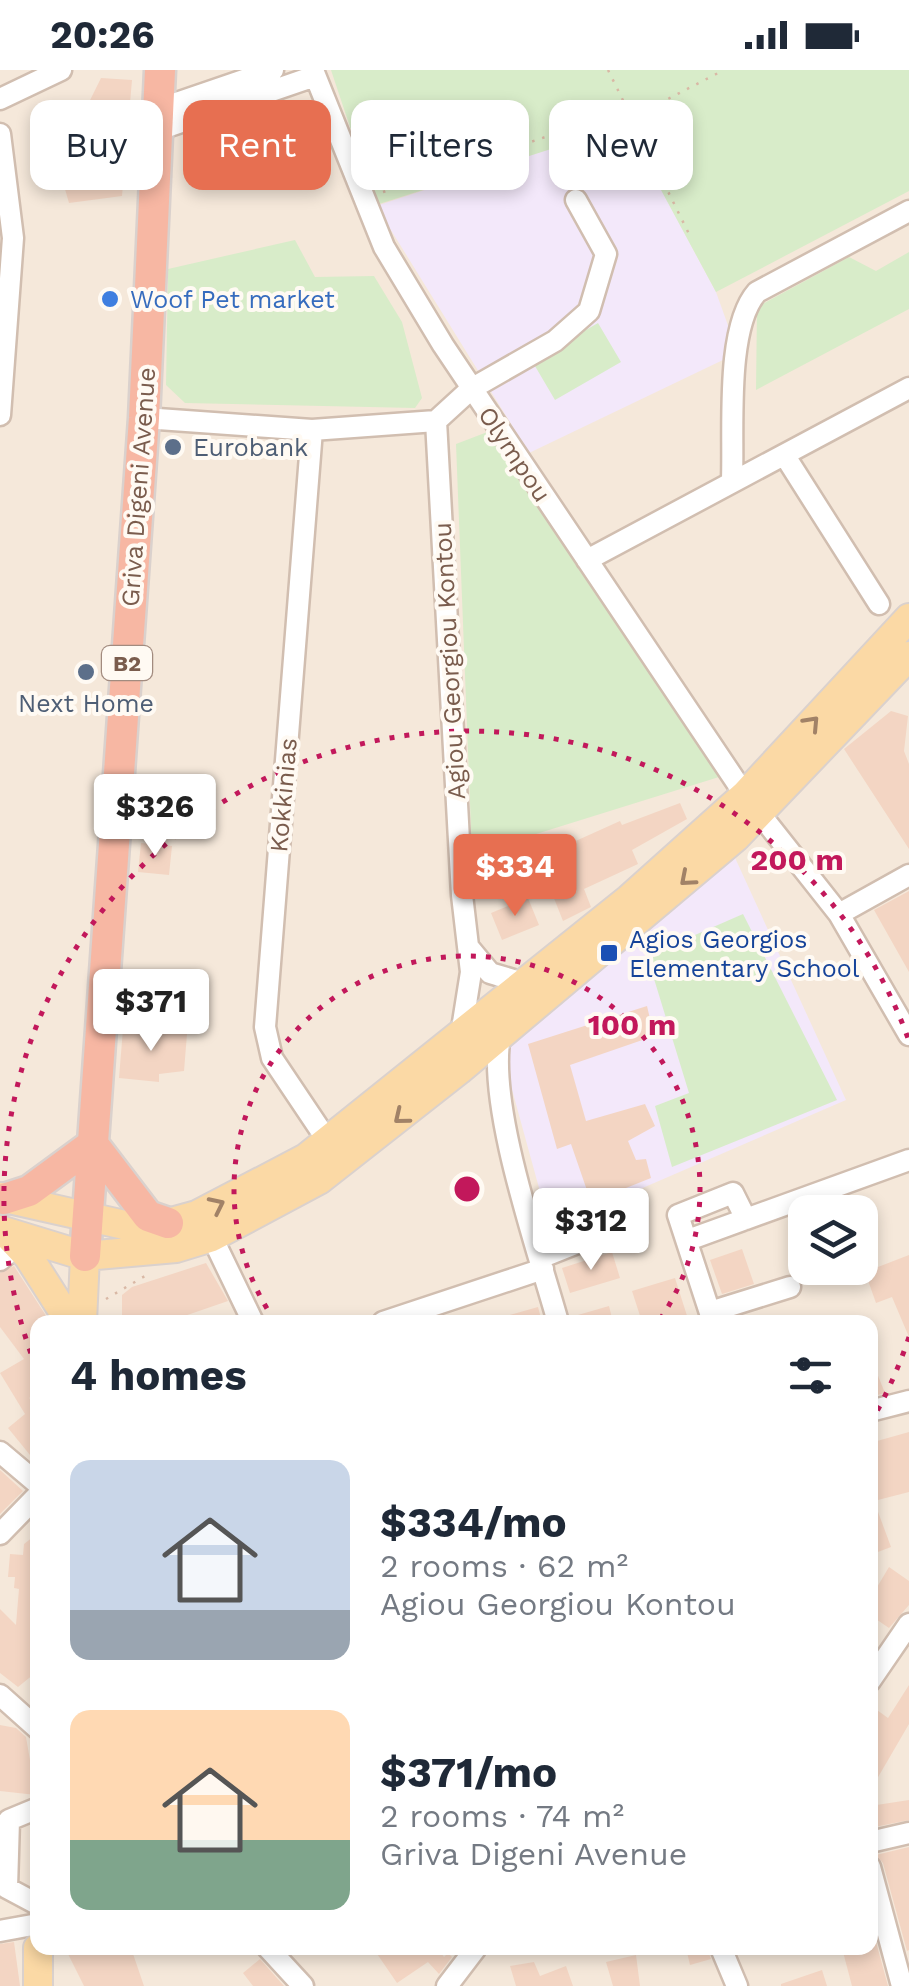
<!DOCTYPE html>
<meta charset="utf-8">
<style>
body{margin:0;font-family:"Work Sans",sans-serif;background:#f2f2f3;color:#1f2937;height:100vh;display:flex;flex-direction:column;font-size:38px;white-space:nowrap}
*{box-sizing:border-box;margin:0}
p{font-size:32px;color:#747a83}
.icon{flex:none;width:55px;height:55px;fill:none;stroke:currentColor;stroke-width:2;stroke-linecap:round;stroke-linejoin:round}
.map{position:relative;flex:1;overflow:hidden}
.sheet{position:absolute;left:30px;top:1245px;width:848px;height:640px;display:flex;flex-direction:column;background:#fff;border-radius:20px;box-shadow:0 5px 15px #0003}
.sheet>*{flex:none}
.banner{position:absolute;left:30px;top:30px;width:850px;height:90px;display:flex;gap:20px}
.controls{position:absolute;left:788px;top:1125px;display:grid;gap:20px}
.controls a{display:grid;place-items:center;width:90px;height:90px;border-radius:20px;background:#fff;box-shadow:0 5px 15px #0003;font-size:50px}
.price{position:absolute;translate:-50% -85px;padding:0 22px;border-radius:10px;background:#fff;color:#222;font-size:32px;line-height:65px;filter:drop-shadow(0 2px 5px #0008)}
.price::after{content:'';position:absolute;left:50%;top:60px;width:30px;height:22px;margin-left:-15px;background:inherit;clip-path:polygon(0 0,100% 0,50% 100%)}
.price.current{background:#e76f51;color:#fff}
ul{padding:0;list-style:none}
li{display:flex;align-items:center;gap:30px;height:250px;padding:0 40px}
li span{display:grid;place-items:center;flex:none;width:280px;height:200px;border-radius:20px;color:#555}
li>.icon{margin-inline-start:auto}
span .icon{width:120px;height:120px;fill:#fffc;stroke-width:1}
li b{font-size:42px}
h2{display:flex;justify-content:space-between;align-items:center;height:120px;padding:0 40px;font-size:42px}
.pill{padding:0 35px;border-radius:20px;background:#fff;box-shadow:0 5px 15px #0003;font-size:35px;line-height:90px}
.pill.current{background:#e76f51;color:#fff}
.status{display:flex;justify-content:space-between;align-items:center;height:70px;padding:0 50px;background:#fff;direction:ltr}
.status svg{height:28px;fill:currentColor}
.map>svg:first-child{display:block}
.residential{fill:#f5e8da;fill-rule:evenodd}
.education{fill:#f3e8fa}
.green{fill:#d8ecc9}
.building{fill:#f3d5c3}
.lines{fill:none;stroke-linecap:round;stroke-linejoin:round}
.minor-casing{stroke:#d1beb0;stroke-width:25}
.major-casing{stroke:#dad1cd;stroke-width:32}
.highway-casing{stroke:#dad1cd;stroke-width:35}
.path{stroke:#d9b8a5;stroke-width:2.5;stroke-dasharray:2.5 8;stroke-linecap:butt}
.minor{stroke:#fff;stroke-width:20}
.major{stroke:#fbd9a5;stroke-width:28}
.highway{stroke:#f7b7a3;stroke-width:30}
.oneway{stroke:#a18267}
.ring{fill:none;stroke:#c2185b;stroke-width:5;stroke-dasharray:5 10}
.shop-dot{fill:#3f7fe0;stroke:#fffaf3;stroke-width:4}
.service-dot{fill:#5c6f8a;stroke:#fffaf3;stroke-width:4}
.transit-dot{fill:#1a4fb4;stroke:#fffaf3;stroke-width:4}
.labels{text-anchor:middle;stroke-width:8;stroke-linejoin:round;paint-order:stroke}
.shield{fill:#fffaf3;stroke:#a28b7f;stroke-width:2.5}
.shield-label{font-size:22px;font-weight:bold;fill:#7a5c4d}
.shop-label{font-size:25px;fill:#366cbe;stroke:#fffaf3;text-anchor:start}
.service-label{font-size:25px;fill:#4e5e75;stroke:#fffaf3;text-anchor:start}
.street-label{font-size:25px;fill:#7a5c4d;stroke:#fffaf3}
.transit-label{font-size:25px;fill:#164399;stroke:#fffaf3;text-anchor:start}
.centre{fill:#c2185b;stroke:#fffaf3;stroke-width:5}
.ring-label{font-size:30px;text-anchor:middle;font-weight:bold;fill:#c2185b;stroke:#fffaf3;stroke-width:8;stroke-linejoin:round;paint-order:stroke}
</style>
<div class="status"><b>20:26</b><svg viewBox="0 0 49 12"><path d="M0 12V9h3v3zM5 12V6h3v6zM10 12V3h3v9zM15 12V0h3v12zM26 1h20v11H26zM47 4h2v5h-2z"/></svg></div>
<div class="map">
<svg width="909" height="1916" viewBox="0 0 909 1916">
<rect width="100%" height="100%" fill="#fdf6ec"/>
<!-- residential -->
<path class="residential" d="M0 0H909V1916H0ZM805 1142H860V1198H805ZM38 1252H870V1878H38Z"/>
<!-- education -->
<path class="education" d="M626 54 716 222 730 261 725 289 529 383 376 136Z
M731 779 846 1030 550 1158 505 994 510 967 641 865Z"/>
<!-- green -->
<path class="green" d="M331 0H909V121L716 222 626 55 376 135Z
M295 170 315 207 374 206 402 252 422 328 415 338 185 333 166 315 168 199Z
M909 182V239L756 320 757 237 849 187 876 201Z
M598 253 621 292 555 330 532 291Z
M490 361 719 707 472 784 456 374Z
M743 844 837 1030 672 1097 655 1036 689 1023 647 886Z"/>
<!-- building -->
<path class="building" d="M101 8 132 10 122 126 69 133 58 95Z
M891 641 908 646 904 681 909 694V779L844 679Z
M680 733 687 749 632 780 638 794 584 819 591 837 563 851 538 788 620 751 622 755Z
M141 773 172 776 169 805 138 802Z
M909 821V902L874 840Z
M528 828 539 855 502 870 491 843Z
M647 936 654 966 570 995 586 1051 645 1034 655 1056 628 1071 636 1090 646 1089 651 1108 591 1132 571 1074 557 1079 528 974Z
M123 959 187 964 184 1001 159 1004V1012L119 1008Z
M742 1179 754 1214 722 1224 710 1190Z
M612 1182 620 1208 570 1223 562 1198Z
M909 1185V1267L892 1227 876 1233 865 1202Z
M206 1193 228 1231 167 1252H126L122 1247V1225L132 1217Z
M14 1196 50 1252H38V1322L29 1328 38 1334V1379L30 1385 8 1358 25 1344 0 1303 24 1289 0 1257V1203Z
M675 1208 689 1252H642L632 1221Z
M609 1236 613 1252H571V1247Z
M538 1237 542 1252H497L496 1249Z
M870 1286 885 1323 870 1327Z
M909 1362V1422L874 1431 891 1477 870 1485V1373Z
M0 1400 23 1421 0 1444Z
M38 1463 34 1604 18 1617 0 1603V1539L16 1555 19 1519 14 1518 15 1507H8L10 1484 23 1485 24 1474Z
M889 1497 909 1511V1535L889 1558 870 1545V1529Z
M909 1615V1654L870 1721V1635L888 1648Z
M0 1655 16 1658 26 1667 36 1725 0 1721Z
M909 1730V1750L870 1758V1736Z
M909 1777V1880L907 1881 883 1793 876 1785Z
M870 1850 888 1916H852L842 1878H870Z
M14 1872 20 1916H0V1874Z
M65 1878H131L144 1916H84Z
M373 1878H437L444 1887 448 1883 452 1887 439 1904 428 1892 397 1913Z
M686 1878H707L711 1889 690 1895Z
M636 1885 640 1916H613L606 1892Z
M260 1889 284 1916H253L243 1903Z
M534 1892 540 1906 566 1896 573 1916H516L510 1896Z
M822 1900 827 1916H781V1914Z"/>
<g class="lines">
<!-- minor casing -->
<g class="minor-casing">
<path id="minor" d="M313 0 384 177 443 275 745 725 839 844 909 965
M0 29 61 0
M159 39 273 0
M158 60 315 6
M0 64 13 168 0 345
M144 348 312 360 436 351
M312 360 265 957 272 988 329 1073
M785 386 879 534
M732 409C734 361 725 258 757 222L909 141
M587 490 909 318
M839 844 909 805
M470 879 490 903 527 914
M461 965 471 902 462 825 436 351 471 319 555 271 589 241 606 184 576 130
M500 966C487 1036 538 1180 558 1252
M212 1167 253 1252
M688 1170 909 1090
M540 1188 618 1157
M0 1190 6 1185
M710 1242 790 1217
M383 1252 543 1199
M713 1252 678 1145 733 1123 746 1149
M870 1341 909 1331
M0 1382 38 1414
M0 1464 38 1425
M870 1611 909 1554
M0 1625 38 1659
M870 1772 909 1763
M870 1797 902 1916
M37 1834 7 1818 9 1750 38 1738
M0 1861 38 1854
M268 1878 303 1916
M721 1878 737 1916
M447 1916 476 1878"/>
</g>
<!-- major casing -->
<g class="major-casing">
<path id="major" d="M0 1127 129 1156 168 1153 197 1145 306 1088 629 829 745 725 909 548
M0 1160 85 1186 176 1178 212 1167 319 1110 459 1000 736 767 909 586
M6 1163 28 1186 70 1252
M82 1252 85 1186
M38 1878V1916"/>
</g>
<!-- highway casing -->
<g class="highway-casing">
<path id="highway" d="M93 1074 148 1146 168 1153
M4 1129 29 1121 93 1074
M85 1186 144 348 160 0"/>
</g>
<!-- path -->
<path class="path" d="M608 0 690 166
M631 48 724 0
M383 122 625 40
M106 1229 150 1203"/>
<!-- minor -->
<use href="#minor" class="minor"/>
<!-- major -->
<use href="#major" class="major"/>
<!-- highway -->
<use href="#highway" class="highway"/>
</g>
<!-- one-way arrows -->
<defs><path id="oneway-chevron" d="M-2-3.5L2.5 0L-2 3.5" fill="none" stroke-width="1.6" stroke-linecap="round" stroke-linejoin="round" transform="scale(2.5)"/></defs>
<g class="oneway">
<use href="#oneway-chevron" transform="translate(812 653) rotate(-47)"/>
<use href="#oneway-chevron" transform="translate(687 809) rotate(139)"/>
<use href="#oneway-chevron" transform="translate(401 1047) rotate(141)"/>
<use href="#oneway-chevron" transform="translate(217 1135) rotate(-26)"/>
</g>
<!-- distance rings -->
<g class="ring">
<path d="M275 1251A233 233 0 1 1 659 1251"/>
<path d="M909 1267A466 466 0 0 1 871 1352M36 1297A466 466 0 1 1 909 971"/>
</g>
<!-- markers -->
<circle class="shop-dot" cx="110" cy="229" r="10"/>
<g class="service-dot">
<circle cx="173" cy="377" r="10"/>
<circle cx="86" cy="602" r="10"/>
</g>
<rect class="transit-dot" x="599" y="873" width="20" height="20" rx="5"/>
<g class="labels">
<!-- shield labels -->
<rect class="shield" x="102" y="576" width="50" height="34" rx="8"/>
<g class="shield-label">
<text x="127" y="601">B2</text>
</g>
<!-- shop labels -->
<g class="shop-label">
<text x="130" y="238">Woof Pet market</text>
</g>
<!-- service labels -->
<g class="service-label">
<text x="193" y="386">Eurobank</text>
<text x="86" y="642" text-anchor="middle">Next Home</text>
</g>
<!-- street labels -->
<g class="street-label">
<text transform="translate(515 384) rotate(56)" y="9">Olympou</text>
<text transform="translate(138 417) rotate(-86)" y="9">Griva Digeni Avenue</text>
<text transform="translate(449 591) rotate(-93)" y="9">Agiou Georgiou Kontou</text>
<text transform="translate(283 725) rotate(-85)" y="9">Kokkinias</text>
</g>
<!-- transit labels -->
<g class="transit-label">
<text x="629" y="878">Agios Georgios<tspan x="629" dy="29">Elementary School</tspan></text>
</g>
</g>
<circle cx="467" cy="1119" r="15" class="centre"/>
<g class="ring-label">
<text x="797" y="800">200 m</text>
<text x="632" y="965">100 m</text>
</g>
</svg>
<div class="controls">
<a><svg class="icon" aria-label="layers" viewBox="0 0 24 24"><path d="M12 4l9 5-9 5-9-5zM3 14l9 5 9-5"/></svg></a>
</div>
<b class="price" style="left:155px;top:789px">$326</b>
<b class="price current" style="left:515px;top:849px">$334</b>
<b class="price" style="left:151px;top:984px">$371</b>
<b class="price" style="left:591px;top:1203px">$312</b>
<div class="banner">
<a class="pill">Buy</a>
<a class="pill current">Rent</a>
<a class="pill">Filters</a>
<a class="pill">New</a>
</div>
<section class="sheet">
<h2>4 homes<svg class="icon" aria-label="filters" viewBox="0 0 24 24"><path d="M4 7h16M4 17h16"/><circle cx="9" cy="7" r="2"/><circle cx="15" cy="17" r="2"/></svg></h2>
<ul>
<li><span style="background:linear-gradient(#c9d6e8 75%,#9aa5b1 0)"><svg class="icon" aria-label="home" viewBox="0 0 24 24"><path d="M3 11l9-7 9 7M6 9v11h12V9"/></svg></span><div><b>$334/mo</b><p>2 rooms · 62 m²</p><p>Agiou Georgiou Kontou</p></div></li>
<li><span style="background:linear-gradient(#ffd9b3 65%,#7fa58c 0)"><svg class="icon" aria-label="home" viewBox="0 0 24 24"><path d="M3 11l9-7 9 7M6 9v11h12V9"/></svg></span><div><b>$371/mo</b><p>2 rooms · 74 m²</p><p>Griva Digeni Avenue</p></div></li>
</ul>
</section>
</div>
